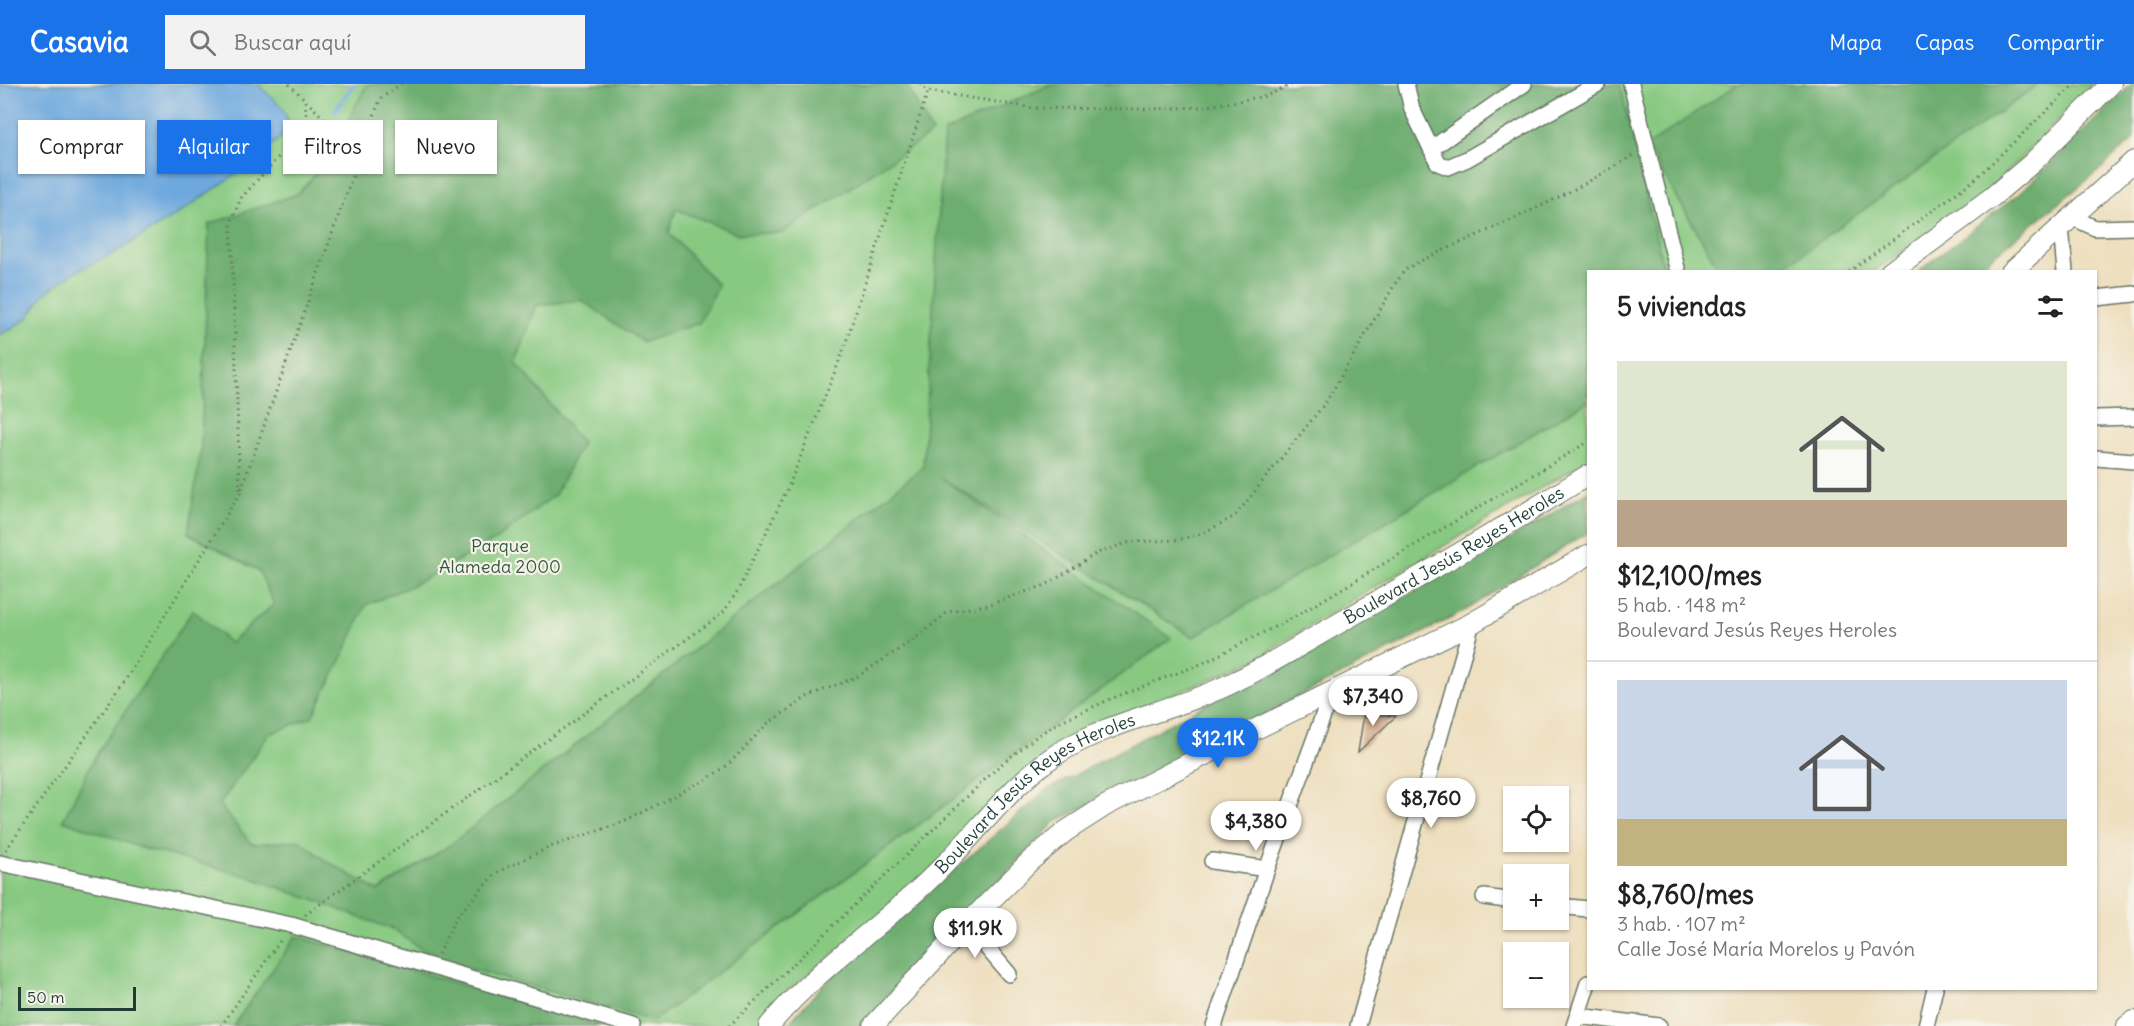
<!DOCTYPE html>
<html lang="es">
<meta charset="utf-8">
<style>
body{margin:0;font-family:Delius,sans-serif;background:#f2f2f2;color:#222;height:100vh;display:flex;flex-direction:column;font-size:22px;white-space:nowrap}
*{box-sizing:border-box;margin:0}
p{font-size:20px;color:#767676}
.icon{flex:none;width:33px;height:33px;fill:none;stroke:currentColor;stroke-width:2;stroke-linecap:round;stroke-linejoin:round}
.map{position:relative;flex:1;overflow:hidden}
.details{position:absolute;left:1587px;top:186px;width:510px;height:720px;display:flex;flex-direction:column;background:#fff;border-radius:0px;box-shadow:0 2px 4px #0004}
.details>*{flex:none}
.guide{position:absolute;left:18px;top:36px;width:570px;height:54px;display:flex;gap:12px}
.fabs{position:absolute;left:1503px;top:702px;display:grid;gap:12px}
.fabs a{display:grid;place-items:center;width:66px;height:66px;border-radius:0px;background:#fff;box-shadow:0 2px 4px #0004;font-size:30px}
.scale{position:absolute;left:18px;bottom:15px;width:118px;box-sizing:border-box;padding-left:6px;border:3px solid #1f3d34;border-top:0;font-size:16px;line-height:21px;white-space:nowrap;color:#1f3d34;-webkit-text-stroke:4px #f7f3e8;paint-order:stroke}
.price{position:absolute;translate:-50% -51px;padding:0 14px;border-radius:21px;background:#fff;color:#222;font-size:20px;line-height:39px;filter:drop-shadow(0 2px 3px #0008)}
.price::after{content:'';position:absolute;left:50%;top:36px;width:18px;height:14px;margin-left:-9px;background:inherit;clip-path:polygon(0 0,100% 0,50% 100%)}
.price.current{background:#1a73e8;color:#fff}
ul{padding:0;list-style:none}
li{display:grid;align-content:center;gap:12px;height:318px;padding:0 30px}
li+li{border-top:2px solid #e0e0e0}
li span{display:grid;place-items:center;height:186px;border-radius:0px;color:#555}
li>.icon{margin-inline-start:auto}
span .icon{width:108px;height:108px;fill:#fffc;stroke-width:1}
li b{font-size:26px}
h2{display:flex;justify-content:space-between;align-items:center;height:72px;padding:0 30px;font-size:26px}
.chip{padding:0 21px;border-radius:0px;background:#fff;box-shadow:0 2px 4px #0004;font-size:21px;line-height:54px}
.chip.current{background:#1a73e8;color:#fff}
header{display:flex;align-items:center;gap:36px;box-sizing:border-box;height:84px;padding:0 30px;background:#1a73e8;color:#fff}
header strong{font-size:28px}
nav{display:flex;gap:33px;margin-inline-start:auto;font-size:21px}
.search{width:420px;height:54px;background:#f2f2f2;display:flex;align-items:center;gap:15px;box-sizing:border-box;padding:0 21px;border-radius:0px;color:#767676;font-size:22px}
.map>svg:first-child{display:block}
.green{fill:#87c981;stroke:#53835a;stroke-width:1.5}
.forest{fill:#6dad6f;stroke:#467552;stroke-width:1.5}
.water{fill:#6da8de;stroke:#467289;stroke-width:1.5}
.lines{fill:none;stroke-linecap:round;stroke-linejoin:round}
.stream{stroke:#6da8de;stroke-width:4.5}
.building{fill:#d3a788}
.minor-casing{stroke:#677665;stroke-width:18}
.major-casing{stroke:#677665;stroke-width:22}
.path{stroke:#677665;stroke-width:3;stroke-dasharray:1.5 4.5;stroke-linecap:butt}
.minor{stroke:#fff;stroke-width:15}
.major{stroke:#fff;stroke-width:20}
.labels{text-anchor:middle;stroke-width:4.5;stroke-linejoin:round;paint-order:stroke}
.park-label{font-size:18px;fill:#345943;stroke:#f7f3e8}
.street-label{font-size:18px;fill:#1f3d34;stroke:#f7f3e8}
</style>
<header>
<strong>Casavia</strong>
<div class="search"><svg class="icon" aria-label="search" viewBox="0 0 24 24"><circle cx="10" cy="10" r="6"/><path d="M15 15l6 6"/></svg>Buscar aquí</div>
<nav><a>Mapa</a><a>Capas</a><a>Compartir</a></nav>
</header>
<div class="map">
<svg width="2134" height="942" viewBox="0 0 2134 942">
<rect width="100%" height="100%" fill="#f7f3e8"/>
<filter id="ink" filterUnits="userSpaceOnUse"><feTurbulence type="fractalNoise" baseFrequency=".0167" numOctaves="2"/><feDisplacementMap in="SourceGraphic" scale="12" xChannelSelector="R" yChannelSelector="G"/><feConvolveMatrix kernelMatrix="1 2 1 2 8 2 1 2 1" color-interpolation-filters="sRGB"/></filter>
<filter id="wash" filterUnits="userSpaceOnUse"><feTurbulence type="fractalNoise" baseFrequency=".008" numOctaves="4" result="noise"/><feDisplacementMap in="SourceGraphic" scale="24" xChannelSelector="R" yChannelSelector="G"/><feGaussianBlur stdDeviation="1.35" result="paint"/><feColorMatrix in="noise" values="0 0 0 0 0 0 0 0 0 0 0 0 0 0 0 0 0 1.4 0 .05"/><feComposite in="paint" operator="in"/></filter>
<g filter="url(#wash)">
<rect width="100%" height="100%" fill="#eedfbf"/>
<!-- green -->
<path class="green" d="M0 0H2093L1988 108 1875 187 1588 188V376L1248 579 1052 663 905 813 786 908 760 942H0Z"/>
<!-- forest -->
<path class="forest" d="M367 0H906L932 49 782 149 738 150 676 125 669 149 718 201 699 239 643 258 581 216 537 221 516 278 582 359 555 411 495 456 413 501 366 521 340 578 312 633 269 650 219 721 252 760 299 756 325 776 378 807 450 761 923 383 944 48 1052 0H1620L1664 187 1588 188V317L1193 553 941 394 1171 554 653 937 436 875 392 845 244 791 142 764 63 736 95 673 193 526 230 559 274 520 259 487 188 449 201 365 209 140 297 110 326 79Z
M1738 0H2039L1778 187H1720L1647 62Z
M2132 0H2134V55L2096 89 1974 187H1919L2019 110Z
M1588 407V448L1461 529 1055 738 865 942H786L821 903 1045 707 1506 458Z
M296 852 601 942H233Z"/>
<!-- water -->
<path class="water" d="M0 0H257L282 23 288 36 280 54 245 84 182 127 116 168 73 189 44 210 27 235 0 251Z"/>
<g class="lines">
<!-- stream -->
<path class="stream" d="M335 27 354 0
M307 54 320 44"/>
</g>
<g id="blocks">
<!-- building -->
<path class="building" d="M1364 630 1396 632 1358 668Z"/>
</g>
</g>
<g filter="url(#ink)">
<use href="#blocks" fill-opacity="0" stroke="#677665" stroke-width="1.5"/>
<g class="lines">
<!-- minor casing -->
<g class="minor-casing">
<path id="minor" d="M1406 0 1412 25 1438 79 1448 83 1467 75 1598 0
M1631 0 1678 188
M1431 65 1524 0
M2072 133 2095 144 2134 143
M2061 142 2065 188
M2096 214 2134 210
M2096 334 2134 333
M2096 374 2134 377
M1212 777 1267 785
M0 779 291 841 633 942
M1484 813 1514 817
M1558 822 1588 825
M967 840 1009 890
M1578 932 1659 942
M1214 942 1267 785 1332 607
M1358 942 1472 539
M1574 942 1588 899
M1926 942 1935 904"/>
</g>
<!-- major casing -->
<g class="major-casing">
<g id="major">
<path d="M1890 188 1992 113 2032 79 2111 0"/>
<path d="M2011 188 2134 77"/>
<path id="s1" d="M769 942C816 884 886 840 939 786 978 748 1011 700 1057 670 1112 635 1180 626 1238 596 1271 580 1302 560 1334 542 1420 493 1505 443 1588 391"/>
<path d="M873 942 967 840 1030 777 1066 747 1105 722 1256 645 1472 539 1588 471"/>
<path d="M2127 942 2134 937"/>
</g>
</g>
<!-- path -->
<path class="path" d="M289 0 360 70
M920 0 928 7 1033 24 1146 25 1203 23 1266 12 1293 0
M1849 188 1974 96 2075 0
M240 406 231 139 241 114 304 45 306 30 305 15
M6 766 124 598 240 409 380 15 401 0
M305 831 723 529 738 506 787 406 842 270 928 7
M438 870 457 832 496 789 550 763 624 738 707 695 728 681 767 640 807 613 858 592 912 557 948 528 987 521 1046 501 1097 469 1130 458 1179 456 1205 448 1235 432 1326 318 1395 200 1405 186 1420 177C1492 144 1567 114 1633 71
M221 942 282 854
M729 942 998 683 1037 652 1063 636 1125 609 1201 580 1296 532 1588 358"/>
<!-- minor -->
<use href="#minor" class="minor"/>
<!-- major -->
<use href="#major" class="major"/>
</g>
</g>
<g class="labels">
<!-- park labels -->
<g class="park-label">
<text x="500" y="468">Parque<tspan x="500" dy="21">Alameda 2000</tspan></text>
</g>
<!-- street labels -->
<g class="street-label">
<text dy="6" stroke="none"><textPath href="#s1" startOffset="842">Boulevard Jesús Reyes Heroles</textPath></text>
<text dy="6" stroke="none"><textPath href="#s1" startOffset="356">Boulevard Jesús Reyes Heroles</textPath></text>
</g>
</g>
</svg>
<div class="fabs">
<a><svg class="icon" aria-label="locate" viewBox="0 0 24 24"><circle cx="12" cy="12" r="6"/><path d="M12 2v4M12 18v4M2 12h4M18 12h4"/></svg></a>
<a>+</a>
<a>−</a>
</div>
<div class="scale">50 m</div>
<b class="price" style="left:1373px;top:643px">$7,340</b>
<b class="price current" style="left:1218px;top:685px">$12.1K</b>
<b class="price" style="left:1431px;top:745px">$8,760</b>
<b class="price" style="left:1256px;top:768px">$4,380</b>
<b class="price" style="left:975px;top:875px">$11.9K</b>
<div class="guide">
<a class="chip">Comprar</a>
<a class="chip current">Alquilar</a>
<a class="chip">Filtros</a>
<a class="chip">Nuevo</a>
</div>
<section class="details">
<h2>5 viviendas<svg class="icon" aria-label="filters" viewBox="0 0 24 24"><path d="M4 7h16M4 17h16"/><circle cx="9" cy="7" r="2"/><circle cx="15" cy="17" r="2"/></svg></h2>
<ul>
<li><span style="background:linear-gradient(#dfe7d0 75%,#b9a48a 0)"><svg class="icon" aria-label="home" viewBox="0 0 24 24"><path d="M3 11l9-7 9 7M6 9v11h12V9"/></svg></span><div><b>$12,100/mes</b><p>5 hab. · 148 m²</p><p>Boulevard Jesús Reyes Heroles</p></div></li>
<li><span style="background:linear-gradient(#c9d6e8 75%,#c2b280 0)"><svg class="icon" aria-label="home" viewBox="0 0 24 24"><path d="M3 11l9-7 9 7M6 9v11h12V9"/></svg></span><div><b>$8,760/mes</b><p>3 hab. · 107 m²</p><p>Calle José María Morelos y Pavón</p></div></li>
</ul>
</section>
</div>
